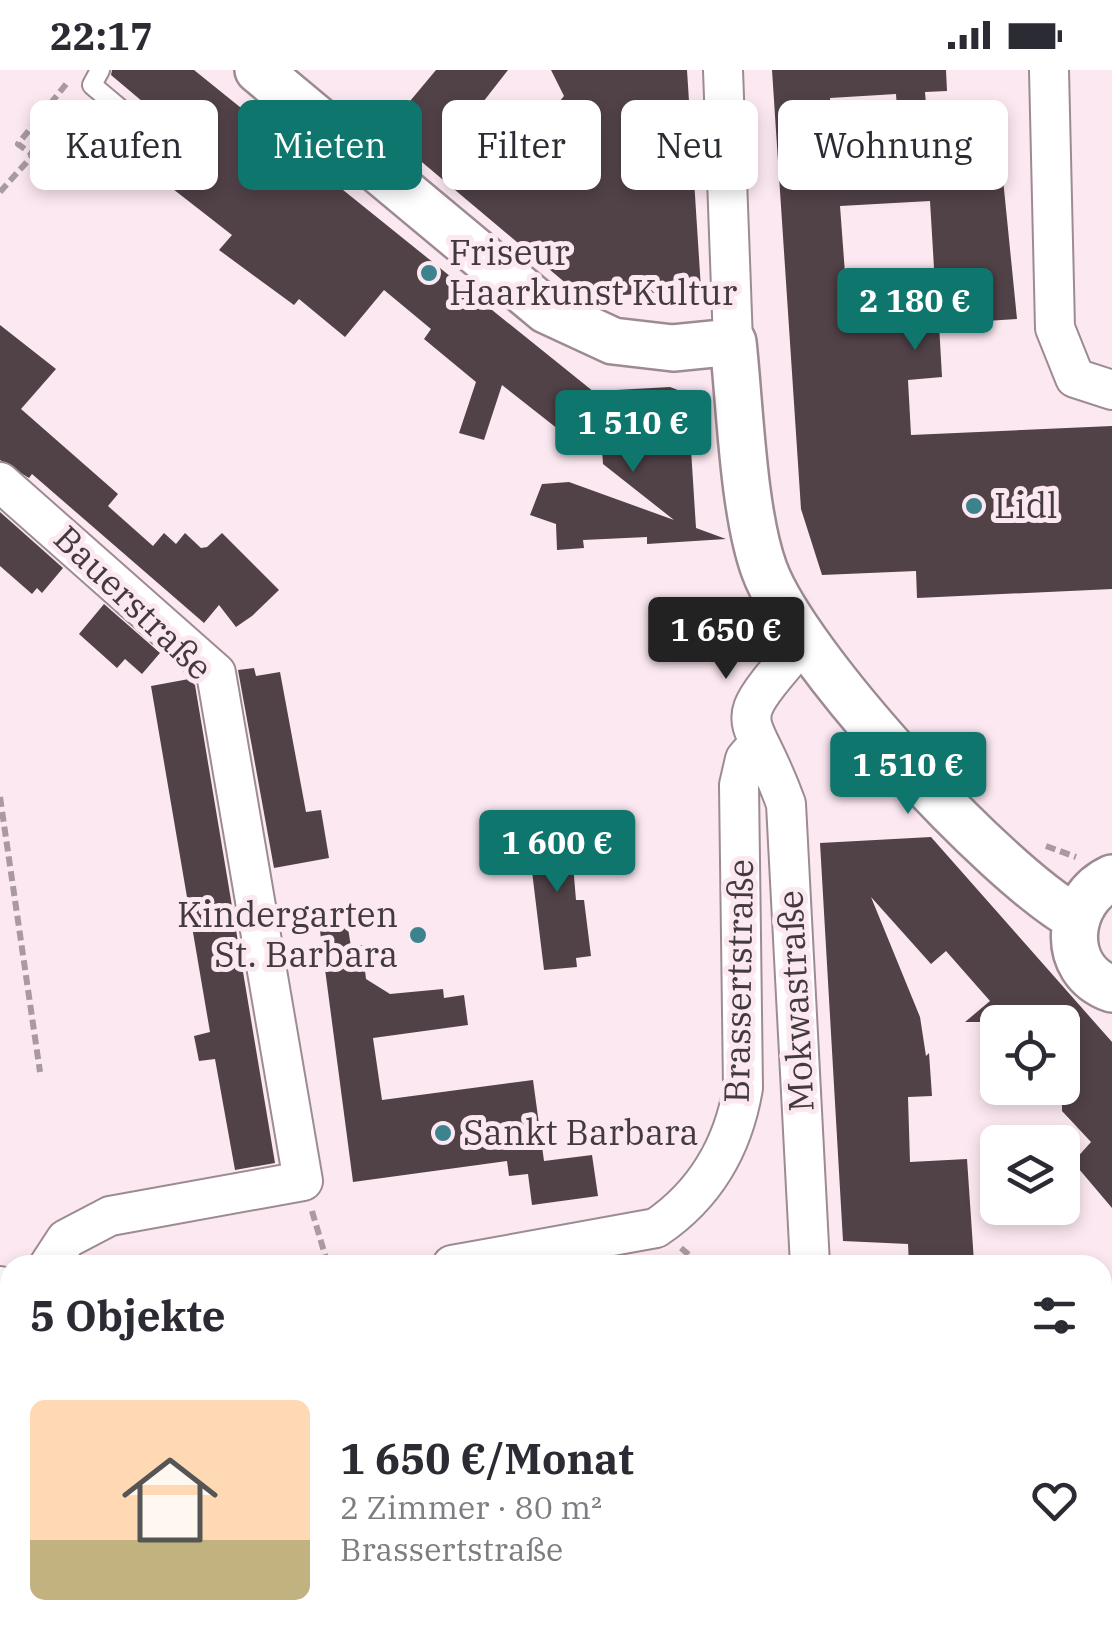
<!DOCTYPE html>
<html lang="de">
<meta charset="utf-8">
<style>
body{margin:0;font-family:"IBM Plex Serif",serif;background:#f2f2f3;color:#2b2b33;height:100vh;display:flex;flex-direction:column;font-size:38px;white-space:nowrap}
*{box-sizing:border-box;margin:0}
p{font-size:32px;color:#7c7c81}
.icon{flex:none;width:55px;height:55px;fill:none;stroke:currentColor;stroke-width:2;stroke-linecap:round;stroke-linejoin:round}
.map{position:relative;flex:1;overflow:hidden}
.details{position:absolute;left:0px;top:1185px;width:1112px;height:390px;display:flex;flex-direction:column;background:#fff;border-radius:30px 30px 0 0;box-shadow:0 5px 15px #0003}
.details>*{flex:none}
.banner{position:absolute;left:30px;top:30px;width:1052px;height:90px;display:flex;gap:20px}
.fabs{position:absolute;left:980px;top:935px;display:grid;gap:20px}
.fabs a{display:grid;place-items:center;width:100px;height:100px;border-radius:15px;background:#fff;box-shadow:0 5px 15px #0003;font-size:50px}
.price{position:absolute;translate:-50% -85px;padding:0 22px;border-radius:10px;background:#0f766e;color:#fff;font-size:32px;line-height:65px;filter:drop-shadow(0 2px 5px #0008)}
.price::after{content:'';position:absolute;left:50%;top:60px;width:30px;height:22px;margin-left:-15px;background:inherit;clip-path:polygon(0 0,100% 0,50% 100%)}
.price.current{background:#222;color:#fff}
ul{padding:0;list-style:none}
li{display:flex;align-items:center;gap:30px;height:250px;padding:0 30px}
li span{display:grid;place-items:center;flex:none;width:280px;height:200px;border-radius:15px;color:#555}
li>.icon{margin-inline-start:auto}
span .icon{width:120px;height:120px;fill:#fffc;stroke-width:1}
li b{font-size:42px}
h2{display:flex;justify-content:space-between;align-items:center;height:120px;padding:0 30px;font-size:42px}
.chip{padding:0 35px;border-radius:15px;background:#fff;box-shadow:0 5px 15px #0003;font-size:35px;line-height:90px}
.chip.current{background:#0f766e;color:#fff}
.status{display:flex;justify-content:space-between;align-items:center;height:70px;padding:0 50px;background:#fff;direction:ltr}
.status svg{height:28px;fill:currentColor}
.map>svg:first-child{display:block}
.building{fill:#514248;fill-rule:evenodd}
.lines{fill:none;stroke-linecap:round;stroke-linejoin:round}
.service-casing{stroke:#9d8b93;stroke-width:22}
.minor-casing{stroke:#9d8b93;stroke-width:42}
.tertiary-casing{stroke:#9d8b93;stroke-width:50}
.path{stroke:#a89aa0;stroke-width:6;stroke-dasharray:10 5;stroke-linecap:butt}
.service{stroke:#fff;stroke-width:18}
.minor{stroke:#fff;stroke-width:38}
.tertiary{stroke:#fff;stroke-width:45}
.poi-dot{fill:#3d838e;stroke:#fce8f1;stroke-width:4}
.labels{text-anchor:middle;stroke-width:10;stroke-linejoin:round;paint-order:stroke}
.poi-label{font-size:35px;fill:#423a3d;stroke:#fce8f1;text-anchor:start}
.street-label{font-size:35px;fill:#423a3d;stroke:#fce8f1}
</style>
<div class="status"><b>22:17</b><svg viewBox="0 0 49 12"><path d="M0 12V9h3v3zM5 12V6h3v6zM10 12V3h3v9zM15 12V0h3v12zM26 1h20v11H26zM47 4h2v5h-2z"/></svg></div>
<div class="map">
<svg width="1112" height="1575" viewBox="0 0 1112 1575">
<rect width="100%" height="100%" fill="#fce8f1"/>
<!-- building -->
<path class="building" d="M112 0H194L594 322 563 363 502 315 484 370 459 363 476 312 424 269 431 259 384 220 345 267 299 229 294 235 219 180 232 165 164 112 194 75 111 5Z
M436 0H508L469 50 515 87 564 26 551 0H687L701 219 611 226 568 215 385 61Z
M772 0H946L947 21 925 22 929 73 999 69 1017 249 939 254 942 307 908 310 911 365 1112 356V519L917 528 916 501 822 505 801 439ZM896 24 901 94 835 98 830 28ZM930 131 934 198 845 203 840 136Z
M0 255 56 299 21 339 118 424 108 436 153 476 164 463 176 474 185 463 201 478 207 477 222 463 279 520 252 546 236 557 219 535 204 553 32 404 29 408 0 390Z
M670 317 683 322 688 332 696 458 726 469 647 474V467L583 470 584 478 557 480 556 454 530 445 542 414 569 412 674 450 603 394 598 321Z
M0 442 63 498 42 523 37 518 32 524 0 496Z
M104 534 160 583 142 604 125 589 117 598 79 564Z
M254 598 256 606 280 602 306 742 321 740 329 788 274 798 238 600Z
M189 609 195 615 275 1093 235 1100 215 989 199 991 194 966 210 962 151 616Z
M569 748 576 830H584L591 886 576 888 577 897 544 900 526 752Z
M931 767 1112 972V1138L1073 1092 1091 1072 1062 1041V952H965L990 931 946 881 931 894 871 827 920 947 926 986 929 983 932 1026 908 1027 910 1092 967 1089 974 1192 909 1195 908 1174 843 1171 820 773Z
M348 858 351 877 362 875 366 909 390 924 443 919 444 928 464 925 468 955 373 968 382 1030 533 1010 544 1091 592 1085 598 1126 532 1135 528 1104 509 1106 507 1091 353 1112 320 861Z"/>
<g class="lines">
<!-- service casing -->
<g class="service-casing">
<path id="service" d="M100 0 92 15 169 80
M1102 1237H1112"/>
</g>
<!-- minor casing -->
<g class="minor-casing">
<path id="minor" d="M723 0 733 272
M1049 0 1055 258 1075 308 1112 320
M0 412 216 603 303 1111 110 1146 66 1169 49 1195
M803 572C724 664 750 633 786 734L810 1195
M452 1195 656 1158C706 1124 733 1077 743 1018L739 715 745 689 758 674
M0 1216 10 1219
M0 1275 10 1259
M0 1511 10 1509
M117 1565 119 1575
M314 1565 317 1575
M827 1565V1575
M0 1570 18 1565"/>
</g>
<!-- tertiary casing -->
<g class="tertiary-casing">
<path id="tertiary" d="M258 0 546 240 613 271 673 278 733 272C740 336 743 441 764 499 795 586 995 803 1076 848
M1112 808C1066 829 1058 900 1112 919"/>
</g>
<!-- path -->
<path class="path" d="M0 122 33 85 18 74 67 13
M0 727 40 1002
M1046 776 1076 787
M312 1141 328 1195
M681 1178 695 1190 714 1195"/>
<!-- service -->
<use href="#service" class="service"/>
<!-- minor -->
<use href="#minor" class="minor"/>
<!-- tertiary -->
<use href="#tertiary" class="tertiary"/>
</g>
<!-- markers -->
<g class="poi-dot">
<circle cx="429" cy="203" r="10"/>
<circle cx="974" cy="436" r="10"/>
<circle cx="418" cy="865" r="10"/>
<circle cx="443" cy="1063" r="10"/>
</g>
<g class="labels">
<!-- poi labels -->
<g class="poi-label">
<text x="449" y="195">Friseur<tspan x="449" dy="40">Haarkunst Kultur</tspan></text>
<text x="994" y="448">Lidl</text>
<text x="398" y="857" text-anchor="end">Kindergarten<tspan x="398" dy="40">St. Barbara</tspan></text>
<text x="463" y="1075">Sankt Barbara</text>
</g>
<!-- street labels -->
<g class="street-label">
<text transform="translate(133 533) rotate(44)" y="12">Bauerstraße</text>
<text transform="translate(739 911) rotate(-89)" y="12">Brassertstraße</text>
<text transform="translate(796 931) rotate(-93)" y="12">Mokwastraße</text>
</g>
</g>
</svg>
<div class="fabs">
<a><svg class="icon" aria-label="locate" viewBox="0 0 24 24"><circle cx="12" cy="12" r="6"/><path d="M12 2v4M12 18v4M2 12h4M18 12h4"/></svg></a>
<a><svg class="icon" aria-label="layers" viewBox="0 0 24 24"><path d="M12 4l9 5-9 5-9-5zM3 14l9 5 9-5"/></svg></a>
</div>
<b class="price" style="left:915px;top:283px">2 180 €</b>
<b class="price" style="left:633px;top:405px">1 510 €</b>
<b class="price current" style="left:726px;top:612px">1 650 €</b>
<b class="price" style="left:908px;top:747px">1 510 €</b>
<b class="price" style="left:557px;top:825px">1 600 €</b>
<div class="banner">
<a class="chip">Kaufen</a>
<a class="chip current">Mieten</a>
<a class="chip">Filter</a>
<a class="chip">Neu</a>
<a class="chip">Wohnung</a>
</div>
<section class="details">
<h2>5 Objekte<svg class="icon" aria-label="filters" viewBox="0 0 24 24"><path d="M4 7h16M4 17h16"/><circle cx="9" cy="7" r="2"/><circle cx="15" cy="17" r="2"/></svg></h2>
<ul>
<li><span style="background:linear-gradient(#ffd9b3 70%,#c2b280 0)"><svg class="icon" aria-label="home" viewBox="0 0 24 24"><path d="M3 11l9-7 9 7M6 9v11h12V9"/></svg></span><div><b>1 650 €/Monat</b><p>2 Zimmer · 80 m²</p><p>Brassertstraße</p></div><svg class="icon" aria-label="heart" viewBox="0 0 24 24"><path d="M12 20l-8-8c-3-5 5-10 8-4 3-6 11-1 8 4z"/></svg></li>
</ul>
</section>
</div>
